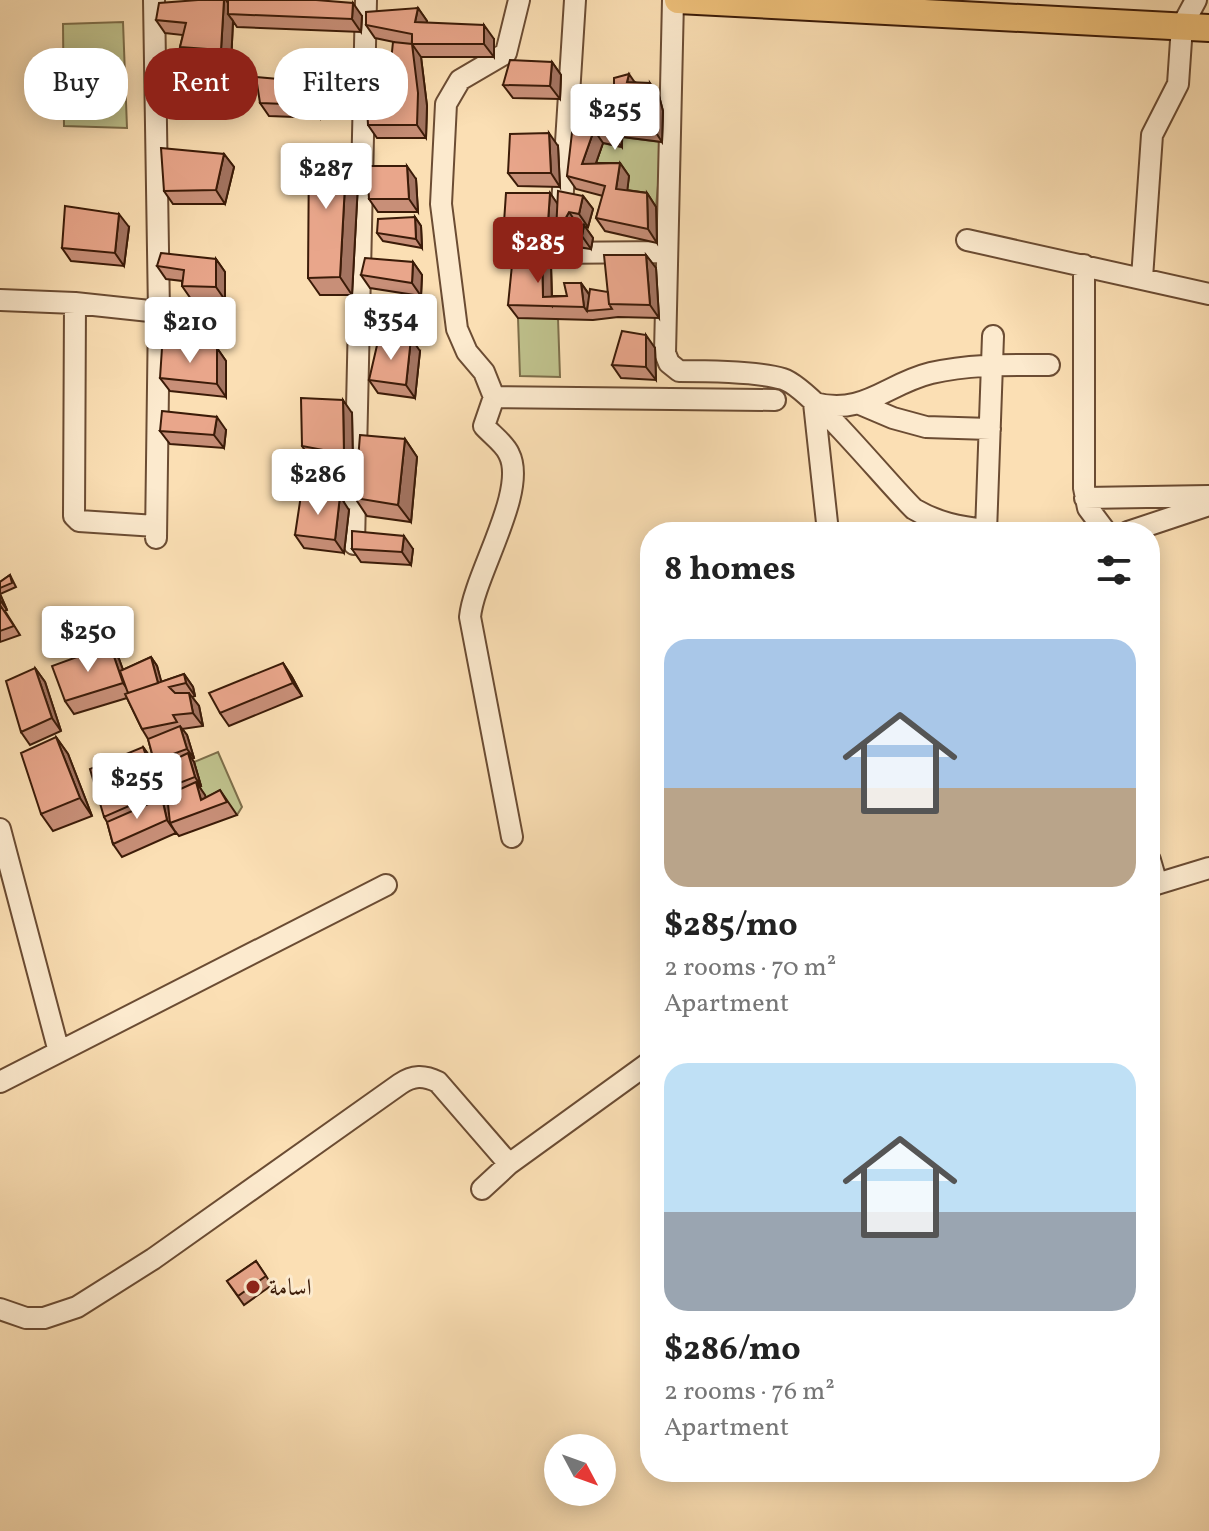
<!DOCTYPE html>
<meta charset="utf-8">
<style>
body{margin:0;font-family:Vollkorn,Amiri,serif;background:#f6f6f6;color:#222;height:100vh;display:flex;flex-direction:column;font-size:30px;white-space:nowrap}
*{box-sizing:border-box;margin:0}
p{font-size:26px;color:#767676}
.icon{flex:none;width:44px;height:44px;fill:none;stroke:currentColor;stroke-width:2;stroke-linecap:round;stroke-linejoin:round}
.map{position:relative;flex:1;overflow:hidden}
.details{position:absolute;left:640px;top:522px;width:520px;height:960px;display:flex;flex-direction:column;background:#fff;border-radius:32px;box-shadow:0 4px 20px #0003}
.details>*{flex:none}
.top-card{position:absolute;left:24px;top:48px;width:496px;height:72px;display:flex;gap:16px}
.needle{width:52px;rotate:131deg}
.buttons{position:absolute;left:544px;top:1434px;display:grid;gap:16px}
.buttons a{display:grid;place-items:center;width:72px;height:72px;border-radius:50%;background:#fff;box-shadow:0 4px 20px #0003;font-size:40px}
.price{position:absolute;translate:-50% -68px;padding:0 18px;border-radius:8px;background:#fff;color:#222;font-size:26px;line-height:52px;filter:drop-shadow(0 2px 4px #0008)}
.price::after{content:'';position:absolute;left:50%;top:48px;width:24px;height:18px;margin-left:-12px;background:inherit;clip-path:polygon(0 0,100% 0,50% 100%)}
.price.current{background:#8f2418;color:#fff}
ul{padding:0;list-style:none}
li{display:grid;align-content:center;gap:16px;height:424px;padding:0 24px}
li span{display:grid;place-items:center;height:248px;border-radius:24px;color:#555}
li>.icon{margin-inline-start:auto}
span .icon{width:144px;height:144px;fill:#fffc;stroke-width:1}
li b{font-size:34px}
h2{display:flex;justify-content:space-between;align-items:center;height:96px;padding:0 24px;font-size:34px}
.pill{padding:0 28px;border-radius:32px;background:#fff;box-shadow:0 4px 20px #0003;font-size:28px;line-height:72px}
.pill.current{background:#8f2418;color:#fff}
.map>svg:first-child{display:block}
.green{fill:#bfc18c;stroke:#7d6e4a;stroke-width:2}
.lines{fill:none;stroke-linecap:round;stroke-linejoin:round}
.minor-casing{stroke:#6b4c33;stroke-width:24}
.major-casing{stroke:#3b1b08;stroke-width:30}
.minor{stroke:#fceace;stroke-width:20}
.major{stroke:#eec07a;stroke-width:26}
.wall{fill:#c88f78;stroke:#3b1b08;stroke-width:2}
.shaded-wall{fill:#a37461;stroke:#3b1b08;stroke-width:2}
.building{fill:#e9a68b;stroke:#3b1b08;stroke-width:2}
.poi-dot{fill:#8f2418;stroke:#fceace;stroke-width:3}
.labels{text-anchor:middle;stroke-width:6;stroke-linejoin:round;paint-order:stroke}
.poi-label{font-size:24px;fill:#3b1b08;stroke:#fceace;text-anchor:start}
</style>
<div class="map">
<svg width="1209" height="1531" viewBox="0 0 1209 1531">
<rect width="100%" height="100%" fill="#fbdfb4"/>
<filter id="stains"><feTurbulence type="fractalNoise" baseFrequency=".0025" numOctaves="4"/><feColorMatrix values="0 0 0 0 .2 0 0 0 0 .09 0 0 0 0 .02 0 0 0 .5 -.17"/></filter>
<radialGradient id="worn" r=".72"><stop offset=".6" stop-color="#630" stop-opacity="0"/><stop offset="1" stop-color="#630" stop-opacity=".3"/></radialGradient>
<!-- green -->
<path class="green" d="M123 22 127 128 64 126 63 24Z
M623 137 662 142 656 207 591 176 603 143 621 147Z
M518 318H558L560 377 520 376Z
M218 752 242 807 237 815 170 798 201 786 194 762Z"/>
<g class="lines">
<!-- minor casing -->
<g class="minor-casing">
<path id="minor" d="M154 0 159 312 156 538
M673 0 665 353 669 363 679 371C705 371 760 372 783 379 810 387 888 484 914 509 938 523 959 527 986 530
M967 240 1209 294
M547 253 667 252
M559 253 575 0
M1084 265V488L1088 508 1106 532
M1142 278 1152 135 1178 84 1182 26 1196 0
M0 300 75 303 159 312
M75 303 74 516 79 521 156 526
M494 397 775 400
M860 404 893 418 926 427 990 429
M1085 498 1209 496
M828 532 814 403C864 416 886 384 931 373 970 364 1010 365 1049 365
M986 532 993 336
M1128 532 1209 505
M354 544 366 0
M0 829 59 1052
M512 837 470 617C474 575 528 491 509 454 505 444 491 434 484 426L494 397 484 372 467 352 457 329 441 204 446 104 460 80 506 53 519 0
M1150 860 1157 884
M1150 886 1209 868
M0 1082 386 885
M482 1189 509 1164 650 1062
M0 1309 26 1318H44L77 1307 153 1259 400 1084C413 1075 424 1075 438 1082L509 1164"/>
</g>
<!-- major casing -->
<g class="major-casing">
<path id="major" d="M678 0 1209 28"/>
</g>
<!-- minor -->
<use href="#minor" class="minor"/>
<!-- major -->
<use href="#major" class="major"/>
</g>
<!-- wall -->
<path class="wall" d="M226 0 228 4 362 16 361 32 237 27 233 21 231 63 190 60 180 47 183 35 165 33 156 20Z
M418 8 427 21V23L494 39V57H421L427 106 426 138H377L368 125 388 90 394 42 375 38 366 25Z
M552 62 561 75 560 99 513 98 503 85Z
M312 82 321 95 320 118 269 116 260 103Z
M635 82 659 96 663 111 662 142 622 137V147L603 143 596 163H620L629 176 627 190 647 193 656 207 657 243 605 231 596 218 603 196 576 189 567 176 592 123 614 109Z
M558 146 560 187 518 186 508 173Z
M224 154 234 167 225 204H173L164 191Z
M359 165 352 295H320L308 278Z
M416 179 418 212H378L369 199Z
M550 193 557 204 583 196 593 209 588 227H585L593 238 591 249 565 245 557 233 556 250H512L503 237Z
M415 217 421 226 422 248 383 241 377 233Z
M129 227 124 266 71 261 62 248Z
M646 255 656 268 659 318 618 317 593 320 518 318 508 305 551 265 552 296H567L581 283 589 294 608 292Z
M216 259 225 272V300L191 299 182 286V281L166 279 157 266Z
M413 262 422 275 421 296 370 288 361 275Z
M217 348 226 361V397L170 391 160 378Z
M655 348 656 380 621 378 612 365Z
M420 351 415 398 378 393 369 380Z
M352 413 353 467 311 459 302 446Z
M226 430 224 448 170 444 160 431Z
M405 439 417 457 411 522 367 516 355 498Z
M349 510 344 553 304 548 295 535Z
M352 549H413L411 565 361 562Z
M10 575 16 587 0 594 7 610 5 611 20 635 0 642V582Z
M110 645 119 659 123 670 151 657 157 666 161 682 184 674 193 687 195 696 192 697 199 706 203 726 182 729 187 735 194 758 191 759 194 762 201 786H199L206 798 220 790 237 815 179 836 175 831 176 833 122 857 113 844 107 822 104 817 143 747 155 764 164 789 158 767 154 761 148 739 142 729 127 698 74 714 65 701Z
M283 663 292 677 302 696 229 726 220 713Z
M35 668 45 682 61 731 30 745 21 732Z
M56 737 68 754 92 816 53 831 41 814Z
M256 1261 272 1285 244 1305 227 1281Z"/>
<!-- shaded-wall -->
<path class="shaded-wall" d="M224 0H226L233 11 228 14 233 21 231 63 221 50Z
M353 3 362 16 361 32 352 19Z
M418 8 427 21 424 35 415 22Z
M484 25 494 39V57L484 44Z
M412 44 421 57 427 106 426 138 417 125Z
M552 62 561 75 560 99 550 86Z
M629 74 638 87 627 82Z
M312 82 321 95 320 118 311 105Z
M650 83 659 96 663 111 662 142 653 128Z
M613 124 622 137V147L612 134Z
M594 130 603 143 591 177 582 164Z
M549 133 558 146 560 187 551 173Z
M347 148 359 165 352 295 340 277Z
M224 154 234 167 225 204 216 190Z
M620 163 629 176 626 202 616 189Z
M407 166 416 179 418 212 409 199Z
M550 193 559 206 556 250 547 237Z
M647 193 656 207 657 243 648 229Z
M583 196 593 209 588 227 579 214Z
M569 212 578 225 563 223Z
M119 214 129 227 124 266 115 253Z
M415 217 421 226 422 248 416 239Z
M584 225 593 238 591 249 582 236Z
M542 252 551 265 552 306 543 297Z
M646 255 656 268 659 318 650 305Z
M216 259 225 272V300L216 287Z
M413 262 422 275 421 296 412 283Z
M581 283 590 296 587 311 584 307Z
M646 335 655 348 656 380 646 367Z
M411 338 420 351 415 398 406 385Z
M217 348 226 361V397L217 384Z
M343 400 352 413 353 467 344 454Z
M217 417 226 430 224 448 214 435Z
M405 439 417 457 411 522 398 505Z
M340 496 349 510 344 553 335 540Z
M404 536 413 549 411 565 402 552Z
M0 593V594L7 610 0 600Z
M110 645 119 659 131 692 130 693 123 683Z
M151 657 157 666 164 691 158 683Z
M283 663 292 677 302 696 293 683Z
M35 668 45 682 61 731 52 718Z
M184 674 193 687 195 696 186 683Z
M189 693 199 706 203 726 193 713Z
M180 726 187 735 194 758 187 749Z
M56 737 68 754 92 816 80 798Z
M143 747 155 764 171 811 170 823 176 833 167 820 162 798 159 793Z
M188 753 194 762 201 786 195 777Z
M196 782 205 795 209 809 201 800Z"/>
<!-- building -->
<path class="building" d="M198 0H224L221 50 180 47 186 23 156 20 159 3Z
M228 0H316L353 3 352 19 228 14Z
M418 8 415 22 484 25V44H412V34L366 25V12Z
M393 42 412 44 418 93 417 125H368L366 87 388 90Z
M510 60 552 62 550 86 503 85Z
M629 74 627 82 650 83 654 98 653 128 613 124 612 134 594 130 582 164 620 163 616 189 647 193 648 229 596 218 605 186 567 176 573 124 592 123V114L614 109V78Z
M256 77 312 82 311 105 260 103Z
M549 133 551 173H508L510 134Z
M161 148 224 154 216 190 164 191Z
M347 148 340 277 308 278 309 149Z
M367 166H407L409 199H369Z
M558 191 583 196 579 214 569 212 563 223 584 225 582 236 556 232Z
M506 193H550L547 237H503Z
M65 206 119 214 115 253 62 248Z
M415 217 416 239 377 233 378 219Z
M542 252 543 297 567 296 564 283H581L584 307 508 305 513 255Z
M161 253 216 259V287L182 286 184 270 157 266Z
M604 255H646L650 305 609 304Z
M365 258 413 262 412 283 361 275Z
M590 289 608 292 609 304 612 309 587 311Z
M622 331 646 335V367L612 365Z
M411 338 406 385 369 380 378 341Z
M162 348H217V384L160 378Z
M301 398 343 400 344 454 302 446Z
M162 411 217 417 214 435 160 431Z
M360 435 405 439 398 505 355 498Z
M301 495 340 496 335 540 295 535Z
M352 531 404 536 402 552 352 549Z
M10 575 12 583 0 588V582Z
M0 605 14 626 0 631Z
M110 645 123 683 65 701 52 666Z
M151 657 158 683 128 693 120 671Z
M283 663 293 683 220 713 209 693Z
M35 668 52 718 21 732 6 681Z
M184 674 186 683 169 687 175 693H189L193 713 173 715 177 722 142 729 125 694Z
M180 726 187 749 154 761 148 739Z
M56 737 80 798 41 814 21 753Z
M143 747 159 793 104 817 90 769Z
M188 753 195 777 164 789 157 768Z
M196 782 201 800 220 790 227 802 170 823 167 795Z
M162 798 167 820 113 844 107 822Z
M256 1261 266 1276 238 1296 227 1281Z"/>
<!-- markers -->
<circle class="poi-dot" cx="253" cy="1287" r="8"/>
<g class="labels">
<!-- poi labels -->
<g class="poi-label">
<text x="269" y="1295">اسامة</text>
</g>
</g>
<rect width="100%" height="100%" filter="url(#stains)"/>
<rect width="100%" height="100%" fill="url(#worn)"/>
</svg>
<div class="buttons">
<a><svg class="needle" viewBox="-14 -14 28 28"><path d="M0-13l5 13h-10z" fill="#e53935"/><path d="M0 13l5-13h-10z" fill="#767676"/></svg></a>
</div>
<b class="price" style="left:615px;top:152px">$255</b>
<b class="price" style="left:326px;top:211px">$287</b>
<b class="price current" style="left:538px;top:285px">$285</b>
<b class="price" style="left:391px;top:362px">$354</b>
<b class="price" style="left:190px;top:365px">$210</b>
<b class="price" style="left:318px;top:517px">$286</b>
<b class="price" style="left:88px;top:674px">$250</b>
<b class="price" style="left:137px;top:821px">$255</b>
<div class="top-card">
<a class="pill">Buy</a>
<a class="pill current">Rent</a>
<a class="pill">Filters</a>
</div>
<section class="details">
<h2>8 homes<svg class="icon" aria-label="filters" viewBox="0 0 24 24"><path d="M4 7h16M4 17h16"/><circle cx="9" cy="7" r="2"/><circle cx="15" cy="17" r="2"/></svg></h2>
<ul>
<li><span style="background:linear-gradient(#a9c7e8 60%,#b9a48a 0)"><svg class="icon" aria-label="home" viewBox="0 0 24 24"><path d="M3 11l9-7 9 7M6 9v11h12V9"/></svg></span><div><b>$285/mo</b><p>2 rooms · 70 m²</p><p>Apartment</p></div></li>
<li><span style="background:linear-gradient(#bfe0f5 60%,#9aa5b1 0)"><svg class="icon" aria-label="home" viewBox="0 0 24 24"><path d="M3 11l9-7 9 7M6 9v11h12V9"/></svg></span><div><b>$286/mo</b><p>2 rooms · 76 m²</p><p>Apartment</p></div></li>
</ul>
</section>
</div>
